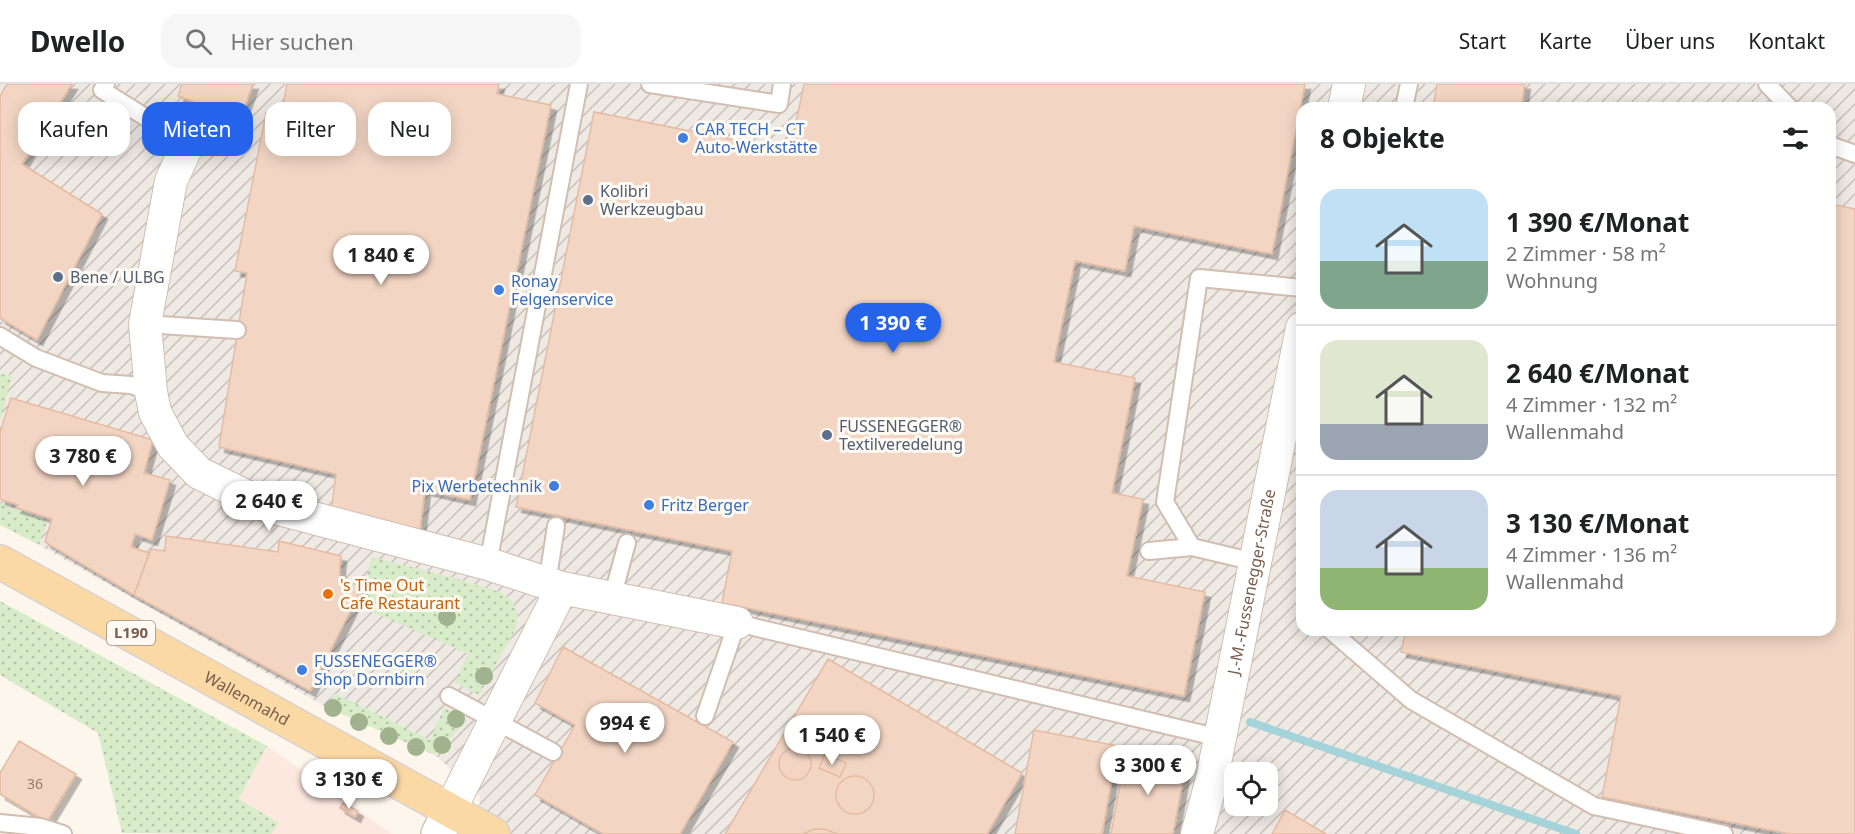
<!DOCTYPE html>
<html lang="de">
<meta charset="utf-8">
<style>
body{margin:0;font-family:"Noto Sans",sans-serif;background:#f6f6f6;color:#202124;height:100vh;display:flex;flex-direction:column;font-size:22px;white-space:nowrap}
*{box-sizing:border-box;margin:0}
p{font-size:20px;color:#757577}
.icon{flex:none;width:33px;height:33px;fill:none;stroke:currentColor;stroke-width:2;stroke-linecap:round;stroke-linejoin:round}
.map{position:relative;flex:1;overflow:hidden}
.details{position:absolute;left:1296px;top:18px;width:540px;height:534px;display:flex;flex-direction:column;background:#fff;border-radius:18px;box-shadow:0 3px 15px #0003}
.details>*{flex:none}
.guide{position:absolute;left:18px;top:18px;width:570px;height:54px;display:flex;gap:12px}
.buttons{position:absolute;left:1224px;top:678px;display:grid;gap:12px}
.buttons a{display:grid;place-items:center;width:54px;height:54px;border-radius:12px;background:#fff;box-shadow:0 3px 15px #0003;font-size:30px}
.price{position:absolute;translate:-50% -51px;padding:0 14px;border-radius:21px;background:#fff;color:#222;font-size:20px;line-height:39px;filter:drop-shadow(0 2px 3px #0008)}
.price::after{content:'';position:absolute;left:50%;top:36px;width:18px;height:14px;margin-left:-9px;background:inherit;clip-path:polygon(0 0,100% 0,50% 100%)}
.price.selected{background:#2563eb;color:#fff}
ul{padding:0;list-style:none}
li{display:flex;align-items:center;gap:18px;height:150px;padding:0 24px}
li+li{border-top:2px solid #e0e0e0}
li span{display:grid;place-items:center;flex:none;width:168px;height:120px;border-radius:18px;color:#555}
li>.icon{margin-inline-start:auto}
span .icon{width:72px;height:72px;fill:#fffc;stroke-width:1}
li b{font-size:26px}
h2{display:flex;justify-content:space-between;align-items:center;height:72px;padding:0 24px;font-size:26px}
.chip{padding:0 21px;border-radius:18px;background:#fff;box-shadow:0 3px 15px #0003;font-size:21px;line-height:54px}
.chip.selected{background:#2563eb;color:#fff}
header{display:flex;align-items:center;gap:36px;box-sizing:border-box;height:84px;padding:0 30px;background:#fff;border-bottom:2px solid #e0e0e0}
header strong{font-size:28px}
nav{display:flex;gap:33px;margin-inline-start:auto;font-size:21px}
.search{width:420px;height:54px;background:#f6f6f6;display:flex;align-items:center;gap:15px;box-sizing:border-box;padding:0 21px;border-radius:18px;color:#757577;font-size:22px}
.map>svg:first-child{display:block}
.commercial{fill:#fde8e0}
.industrial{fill:url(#industrial-furrows);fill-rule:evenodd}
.grass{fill:url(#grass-dots)}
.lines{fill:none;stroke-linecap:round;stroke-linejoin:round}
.stream{stroke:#a5d3da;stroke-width:8}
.building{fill:#f3d5c3;stroke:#e6bba3;stroke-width:1.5;filter:url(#shadow)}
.service-casing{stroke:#d1beb0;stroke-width:20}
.minor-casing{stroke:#d1beb0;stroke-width:34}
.secondary-casing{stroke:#d6c0b0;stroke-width:36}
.primary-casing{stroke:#dad1cd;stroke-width:36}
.service{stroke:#fff;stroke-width:16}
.minor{stroke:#fff;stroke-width:32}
.secondary{stroke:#fff;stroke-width:33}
.primary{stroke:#fbd9a5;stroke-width:33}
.tree{fill:#a0b28e}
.shop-dot{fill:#3f7fe0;stroke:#fffaf3;stroke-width:2}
.service-dot{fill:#5c6f8a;stroke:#fffaf3;stroke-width:2}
.food-dot{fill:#e8710a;stroke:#fffaf3;stroke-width:2}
.labels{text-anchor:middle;stroke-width:6;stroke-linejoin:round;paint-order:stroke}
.number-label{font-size:14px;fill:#987a6a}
.shield{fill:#fffaf3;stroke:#a28b7f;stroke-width:1.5}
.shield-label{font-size:15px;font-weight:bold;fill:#7a5c4d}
.shop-label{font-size:16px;fill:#366cbe;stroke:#fffaf3;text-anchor:start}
.service-label{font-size:16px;fill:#4e5e75;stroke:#fffaf3;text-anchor:start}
.street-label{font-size:16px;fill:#7a5c4d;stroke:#fffaf3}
.food-label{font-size:16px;fill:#c56008;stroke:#fffaf3;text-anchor:start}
</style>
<header>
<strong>Dwello</strong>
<div class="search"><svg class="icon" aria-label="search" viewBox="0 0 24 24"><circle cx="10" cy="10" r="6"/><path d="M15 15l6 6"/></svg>Hier suchen</div>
<nav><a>Start</a><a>Karte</a><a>Über uns</a><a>Kontakt</a></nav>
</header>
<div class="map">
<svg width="1855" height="750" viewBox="0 0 1855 750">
<defs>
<pattern id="industrial-furrows" width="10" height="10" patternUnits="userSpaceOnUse" patternTransform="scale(1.5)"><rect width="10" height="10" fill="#efe9e4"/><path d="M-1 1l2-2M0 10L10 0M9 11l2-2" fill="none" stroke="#c7c0bb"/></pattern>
<pattern id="grass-dots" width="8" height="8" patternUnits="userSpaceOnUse" patternTransform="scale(1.5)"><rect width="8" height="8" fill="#d8ecc9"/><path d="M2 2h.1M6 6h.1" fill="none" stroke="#b4c2a5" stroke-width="1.8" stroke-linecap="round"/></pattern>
<filter id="shadow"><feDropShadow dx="5.5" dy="5.5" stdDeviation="0" flood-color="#0004"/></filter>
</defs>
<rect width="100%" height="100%" fill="#fdf6ec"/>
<!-- commercial -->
<path class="commercial" d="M267 662 392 750H271L239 716Z"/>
<!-- industrial -->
<path class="industrial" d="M0 0H1855V750H477L480 712 435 671 326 623 0 439ZM1302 24H1830V546H1302ZM1234 688H1268V722H1234Z"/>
<!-- grass -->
<path class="grass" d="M0 290 12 291 0 338Z
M0 419 47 438 39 461 0 441Z
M372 473 458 495 502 509 512 517 518 530 516 544 479 611 455 599 468 570 359 522Z
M0 517 267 662 239 715 279 739 271 750 122 749 98 649 0 591Z
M334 609 430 656 444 624 467 636 435 671 326 623Z"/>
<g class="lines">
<!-- stream -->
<path class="stream" d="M1250 638 1576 750"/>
</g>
<!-- building -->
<path class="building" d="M7 0H72L22 80 102 130 37 256 0 234V12Z
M182 0H253L240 35 178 12Z
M287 0H499L497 10 551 21 470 416 425 406 420 446 330 435 336 390 219 363 247 189 235 187 266 29 281 32Z
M804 0H1305L1272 170 1134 142 1125 187 1075 177 1054 278 1135 294 1112 409 1143 415 1127 492 1205 508 1184 612 722 519 732 467 516 423 594 28 790 67Z
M1437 0H1525L1521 24H1433Z
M1830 120 1855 125V750H1790L1602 713 1621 612 1401 568 1406 546H1830Z
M11 314 153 356 144 389 170 396 152 456 135 450 131 463 149 469 134 511 45 458 52 435 17 424 18 421 0 415V348Z
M166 452 278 468 279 457 341 472 339 495 363 502 310 607 134 511 151 465 165 467Z
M563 563 733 658 680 750H603L535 711 575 641 535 619Z
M828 575 1022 689 987 750H725Z
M1034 646 1118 662 1102 750H1015Z
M19 657 76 690 47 738 0 710V689Z
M779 680a16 16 0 1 1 32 0a16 16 0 1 1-32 0Z
M1126 668 1186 680 1173 750H1111Z
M825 670 846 679 840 693 819 684Z
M836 711a19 19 0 1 1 38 0a19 19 0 1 1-38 0Z
M343 719 358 727 355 733 340 724Z
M1285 726 1326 750H1272Z
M814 745H824L838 750H803Z"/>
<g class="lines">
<!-- service casing -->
<g class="service-casing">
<path id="service" d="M106 0 102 6 188 60
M650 0 779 20 782 0
M1767 0 1790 24
M1404 24 1409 0
M1830 61 1855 70
M145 240 237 246
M0 252 36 274 102 299 131 301 151 308
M1149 467 1192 463
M1255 478 1192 463 1165 418 1199 194 1302 204
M488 480 579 0
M547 500 556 442
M612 514 627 459
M1330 546 1411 616 1594 722 1724 750
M449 612 553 668
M705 632 737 539 1220 654
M0 739 41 743 63 750"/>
</g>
<!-- minor casing -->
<g class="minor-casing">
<g id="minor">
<path d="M1344 24 1349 0"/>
<path d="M188 60 171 97 145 240 151 308 155 328 173 362 199 389 264 421 488 480 562 504 737 539"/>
<path d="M450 726 562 504"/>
<path id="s1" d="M1197 750 1211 699 1302 244"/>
</g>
</g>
<!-- secondary casing -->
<g class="secondary-casing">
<path id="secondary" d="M438 750 450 726"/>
</g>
<!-- primary casing -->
<g class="primary-casing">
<g id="primary">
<path id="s2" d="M0 478 493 750"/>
</g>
</g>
<!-- service -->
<use href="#service" class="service"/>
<!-- minor -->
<use href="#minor" class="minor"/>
<!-- secondary -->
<use href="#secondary" class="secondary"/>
<!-- primary -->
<use href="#primary" class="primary"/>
</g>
<!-- trees -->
<g class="tree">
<circle cx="447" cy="533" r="9"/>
<circle cx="484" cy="592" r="9"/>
<circle cx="333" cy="624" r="9"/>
<circle cx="456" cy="635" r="9"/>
<circle cx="359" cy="638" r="9"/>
<circle cx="389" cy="652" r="9"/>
<circle cx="442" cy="661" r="9"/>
<circle cx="416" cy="663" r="9"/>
</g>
<!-- markers -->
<g class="shop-dot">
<circle cx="683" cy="54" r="6"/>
<circle cx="499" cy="206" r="6"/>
<circle cx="554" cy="402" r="6"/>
<circle cx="649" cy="421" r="6"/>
<circle cx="302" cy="586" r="6"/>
</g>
<g class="service-dot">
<circle cx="588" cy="116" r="6"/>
<circle cx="58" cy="193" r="6"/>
<circle cx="827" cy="351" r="6"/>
</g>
<circle class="food-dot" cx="328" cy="510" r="6"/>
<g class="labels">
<!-- number labels -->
<g class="number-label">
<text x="35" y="705">36</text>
</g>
<!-- shield labels -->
<rect class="shield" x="107" y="537" width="48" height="24" rx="4.5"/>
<g class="shield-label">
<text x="131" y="554">L190</text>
</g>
<!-- shop labels -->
<g class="shop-label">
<text x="695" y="51">CAR TECH – CT<tspan x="695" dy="18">Auto-Werkstätte</tspan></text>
<text x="511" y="203">Ronay<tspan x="511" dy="18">Felgenservice</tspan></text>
<text x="542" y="408" text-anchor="end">Pix Werbetechnik</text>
<text x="661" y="427">Fritz Berger</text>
<text x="314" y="583">FUSSENEGGER®<tspan x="314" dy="18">Shop Dornbirn</tspan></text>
</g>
<!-- service labels -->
<g class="service-label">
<text x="600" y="113">Kolibri<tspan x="600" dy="18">Werkzeugbau</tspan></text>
<text x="70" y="199">Bene / ULBG</text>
<text x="839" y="348">FUSSENEGGER®<tspan x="839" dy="18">Textilveredelung</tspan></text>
</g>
<!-- street labels -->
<g class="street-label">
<text dy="6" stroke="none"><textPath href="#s1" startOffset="258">J.-M.-Fussenegger-Straße</textPath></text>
<text dy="6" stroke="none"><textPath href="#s2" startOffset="282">Wallenmahd</textPath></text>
</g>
<!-- food labels -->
<g class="food-label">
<text x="340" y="507">'s Time Out<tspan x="340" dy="18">Cafe Restaurant</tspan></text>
</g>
</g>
</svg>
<div class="buttons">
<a><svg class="icon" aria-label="locate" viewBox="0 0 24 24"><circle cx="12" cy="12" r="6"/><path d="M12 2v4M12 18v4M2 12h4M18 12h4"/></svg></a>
</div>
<b class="price" style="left:381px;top:202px">1 840 €</b>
<b class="price selected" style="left:893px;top:270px">1 390 €</b>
<b class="price" style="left:83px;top:403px">3 780 €</b>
<b class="price" style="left:269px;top:448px">2 640 €</b>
<b class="price" style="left:625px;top:670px">994 €</b>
<b class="price" style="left:832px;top:682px">1 540 €</b>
<b class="price" style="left:1148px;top:712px">3 300 €</b>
<b class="price" style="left:349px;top:726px">3 130 €</b>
<div class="guide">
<a class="chip">Kaufen</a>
<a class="chip selected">Mieten</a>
<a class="chip">Filter</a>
<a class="chip">Neu</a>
</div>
<section class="details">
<h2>8 Objekte<svg class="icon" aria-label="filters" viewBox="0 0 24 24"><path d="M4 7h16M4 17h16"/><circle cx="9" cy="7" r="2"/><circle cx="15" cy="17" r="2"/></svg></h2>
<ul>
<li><span style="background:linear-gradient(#bfe0f5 60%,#7fa58c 0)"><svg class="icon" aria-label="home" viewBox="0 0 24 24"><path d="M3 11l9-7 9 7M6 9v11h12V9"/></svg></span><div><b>1 390 €/Monat</b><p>2 Zimmer · 58 m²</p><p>Wohnung</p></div></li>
<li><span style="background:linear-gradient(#dfe7d0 70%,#9aa5b1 0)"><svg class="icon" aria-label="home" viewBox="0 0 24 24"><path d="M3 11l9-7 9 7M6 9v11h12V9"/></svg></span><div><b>2 640 €/Monat</b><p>4 Zimmer · 132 m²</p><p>Wallenmahd</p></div></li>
<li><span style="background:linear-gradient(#c9d6e8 65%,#8fb573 0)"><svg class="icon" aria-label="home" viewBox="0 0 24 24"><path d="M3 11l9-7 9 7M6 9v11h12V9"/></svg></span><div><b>3 130 €/Monat</b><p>4 Zimmer · 136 m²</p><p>Wallenmahd</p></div></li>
</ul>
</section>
</div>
